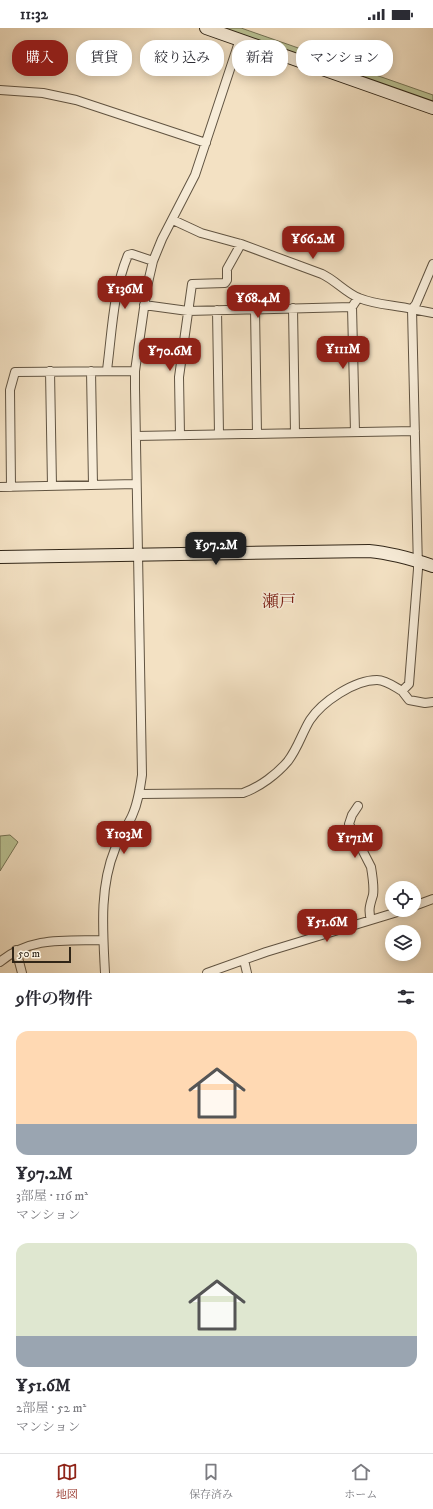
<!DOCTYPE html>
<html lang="ja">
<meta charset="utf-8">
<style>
body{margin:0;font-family:"IM FELL DW Pica","Noto Serif JP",serif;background:#f2f2f3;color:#2b2b33;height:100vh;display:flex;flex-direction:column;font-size:15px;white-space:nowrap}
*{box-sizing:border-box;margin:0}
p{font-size:13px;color:#7c7c81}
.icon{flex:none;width:22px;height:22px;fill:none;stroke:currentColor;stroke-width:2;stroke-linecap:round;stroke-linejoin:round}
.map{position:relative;height:945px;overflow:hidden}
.panel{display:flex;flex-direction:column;background:#fff;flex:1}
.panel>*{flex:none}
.guide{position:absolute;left:12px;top:12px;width:409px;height:36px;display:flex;gap:8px}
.fabs{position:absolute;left:385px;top:853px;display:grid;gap:8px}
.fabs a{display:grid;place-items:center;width:36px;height:36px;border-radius:50%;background:#fff;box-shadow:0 2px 10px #0003;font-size:20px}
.scale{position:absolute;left:12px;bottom:10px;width:59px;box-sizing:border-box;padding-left:4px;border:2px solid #302517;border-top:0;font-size:11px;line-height:14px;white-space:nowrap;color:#302517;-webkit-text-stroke:3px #f7ecd8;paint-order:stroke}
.price{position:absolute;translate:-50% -34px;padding:0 9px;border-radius:8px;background:#8f2418;color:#fff;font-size:13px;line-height:26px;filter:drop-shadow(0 1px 2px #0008)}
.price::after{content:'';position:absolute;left:50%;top:24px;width:12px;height:9px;margin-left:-6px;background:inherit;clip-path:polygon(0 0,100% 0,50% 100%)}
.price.selected{background:#222;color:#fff}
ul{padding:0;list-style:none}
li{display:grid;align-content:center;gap:8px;height:212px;padding:0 16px}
li span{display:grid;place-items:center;height:124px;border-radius:12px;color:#555}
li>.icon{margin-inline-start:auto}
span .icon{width:72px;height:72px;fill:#fffc;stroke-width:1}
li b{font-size:17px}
h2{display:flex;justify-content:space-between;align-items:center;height:48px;padding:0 16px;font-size:17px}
.tag{padding:0 14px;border-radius:16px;background:#fff;box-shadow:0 2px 10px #0003;font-size:14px;line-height:36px}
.tag.selected{background:#8f2418;color:#fff}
.status{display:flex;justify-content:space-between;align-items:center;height:28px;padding:0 20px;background:#fff;direction:ltr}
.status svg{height:11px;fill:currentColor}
.tab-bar{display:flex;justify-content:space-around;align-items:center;height:56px;border-top:1px solid #e1e1e2;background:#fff;font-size:11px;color:#7c7c81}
.tab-bar a{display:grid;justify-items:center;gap:2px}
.tab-bar .selected{color:#8f2418}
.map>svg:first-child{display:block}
.green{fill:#bac394;stroke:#757456}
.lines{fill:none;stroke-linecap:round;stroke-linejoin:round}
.street-casing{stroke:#615442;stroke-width:10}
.secondary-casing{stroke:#302517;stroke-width:14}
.street{stroke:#f7ecd8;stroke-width:8}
.secondary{stroke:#f7ecd8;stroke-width:12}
.labels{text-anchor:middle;stroke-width:3;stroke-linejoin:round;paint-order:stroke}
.quarter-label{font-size:17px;fill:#7a1f14;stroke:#f7ecd8}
</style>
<div class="status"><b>11:32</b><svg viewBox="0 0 49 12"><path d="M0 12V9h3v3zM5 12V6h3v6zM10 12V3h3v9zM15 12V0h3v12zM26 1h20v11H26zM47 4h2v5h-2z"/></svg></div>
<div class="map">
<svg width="433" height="945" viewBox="0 0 433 945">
<rect width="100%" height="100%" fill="#f3e1c3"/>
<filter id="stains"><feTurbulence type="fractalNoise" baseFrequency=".005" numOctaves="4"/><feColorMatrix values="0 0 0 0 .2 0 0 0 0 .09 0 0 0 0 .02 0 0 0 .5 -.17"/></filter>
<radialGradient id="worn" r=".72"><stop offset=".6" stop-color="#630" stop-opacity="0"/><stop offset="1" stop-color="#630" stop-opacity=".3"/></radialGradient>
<!-- green -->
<path class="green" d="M216 0H241L433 67V76Z
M10 807 18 814 0 843V808Z"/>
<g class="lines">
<!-- street casing -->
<g class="street-casing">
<path id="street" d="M0 62 43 65 76 72 206 115
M173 192 201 205 241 216 322 246C335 252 346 265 359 270 376 277 395 277 412 281L416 276 433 236
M144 277 188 283 352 279 358 270
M352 279 355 404
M293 280 295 405
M255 281 257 406
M217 282 219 406
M107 342C112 304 113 263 128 227L132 226 153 233
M50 343 52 458
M91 343 93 457
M180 407 179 349 192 256 225 255 227 252V241L241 216
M136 408 415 403
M0 459 136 456
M11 459 10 362 15 344 135 343
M402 663 409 672 425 675 433 674
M140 766 243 765C260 759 277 746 288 733 298 720 302 705 310 692 322 674 354 652 377 652 386 652 395 659 402 663L409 656 418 541 412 281 433 285
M358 778 352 787 349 796 371 839C372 845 374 861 373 867 370 877 368 882 371 892
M414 878 433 871
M16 922 22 945
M244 932 247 945
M0 934C31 908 66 913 103 912
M105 945C103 904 99 860 115 821 119 809 127 799 132 788 138 775 140 761 142 747L135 360V343L147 259 153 233 162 211 195 147 240 11
M207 945 266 924 404 882"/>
</g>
<!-- secondary casing -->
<g class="secondary-casing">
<path id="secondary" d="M206 0 433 80
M0 529 369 523C391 525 412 531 433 538"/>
</g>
<!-- street -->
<use href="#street" class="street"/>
<!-- secondary -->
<use href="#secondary" class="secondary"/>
</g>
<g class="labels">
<!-- quarter labels -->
<g class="quarter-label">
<text x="279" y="579">瀬戸</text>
</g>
</g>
<rect width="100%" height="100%" filter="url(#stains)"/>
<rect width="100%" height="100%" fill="url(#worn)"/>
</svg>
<div class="fabs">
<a><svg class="icon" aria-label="locate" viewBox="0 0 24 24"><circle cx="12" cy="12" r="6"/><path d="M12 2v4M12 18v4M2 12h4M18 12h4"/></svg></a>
<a><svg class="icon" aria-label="layers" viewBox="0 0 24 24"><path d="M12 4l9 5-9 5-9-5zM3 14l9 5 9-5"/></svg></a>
</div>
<div class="scale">50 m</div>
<b class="price" style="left:313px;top:232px">¥66.2M</b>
<b class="price" style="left:125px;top:282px">¥136M</b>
<b class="price" style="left:258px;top:291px">¥68.4M</b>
<b class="price" style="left:343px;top:342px">¥111M</b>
<b class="price" style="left:170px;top:344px">¥70.6M</b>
<b class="price selected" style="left:216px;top:538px">¥97.2M</b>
<b class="price" style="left:124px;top:827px">¥103M</b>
<b class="price" style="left:355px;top:831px">¥171M</b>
<b class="price" style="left:327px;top:915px">¥51.6M</b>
<div class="guide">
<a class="tag selected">購入</a>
<a class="tag">賃貸</a>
<a class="tag">絞り込み</a>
<a class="tag">新着</a>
<a class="tag">マンション</a>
</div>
</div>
<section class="panel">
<h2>9件の物件<svg class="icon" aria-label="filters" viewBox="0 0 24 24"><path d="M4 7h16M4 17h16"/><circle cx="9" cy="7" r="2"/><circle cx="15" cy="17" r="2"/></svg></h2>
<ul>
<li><span style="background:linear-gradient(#ffd9b3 75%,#9aa5b1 0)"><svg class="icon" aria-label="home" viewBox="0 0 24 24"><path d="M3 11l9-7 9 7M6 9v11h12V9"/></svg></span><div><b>¥97.2M</b><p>3部屋 · 116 m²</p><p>マンション</p></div></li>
<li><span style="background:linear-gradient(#dfe7d0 75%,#9aa5b1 0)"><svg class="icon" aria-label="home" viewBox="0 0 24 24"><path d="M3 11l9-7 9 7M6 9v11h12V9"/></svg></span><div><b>¥51.6M</b><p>2部屋 · 52 m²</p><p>マンション</p></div></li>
</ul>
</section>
<nav class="tab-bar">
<a class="selected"><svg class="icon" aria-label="map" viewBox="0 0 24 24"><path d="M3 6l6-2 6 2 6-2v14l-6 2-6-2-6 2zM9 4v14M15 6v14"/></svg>地図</a>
<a><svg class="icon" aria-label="saved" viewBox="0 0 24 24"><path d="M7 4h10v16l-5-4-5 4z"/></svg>保存済み</a>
<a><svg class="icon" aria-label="home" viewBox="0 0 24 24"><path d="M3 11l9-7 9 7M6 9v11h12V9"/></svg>ホーム</a>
</nav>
